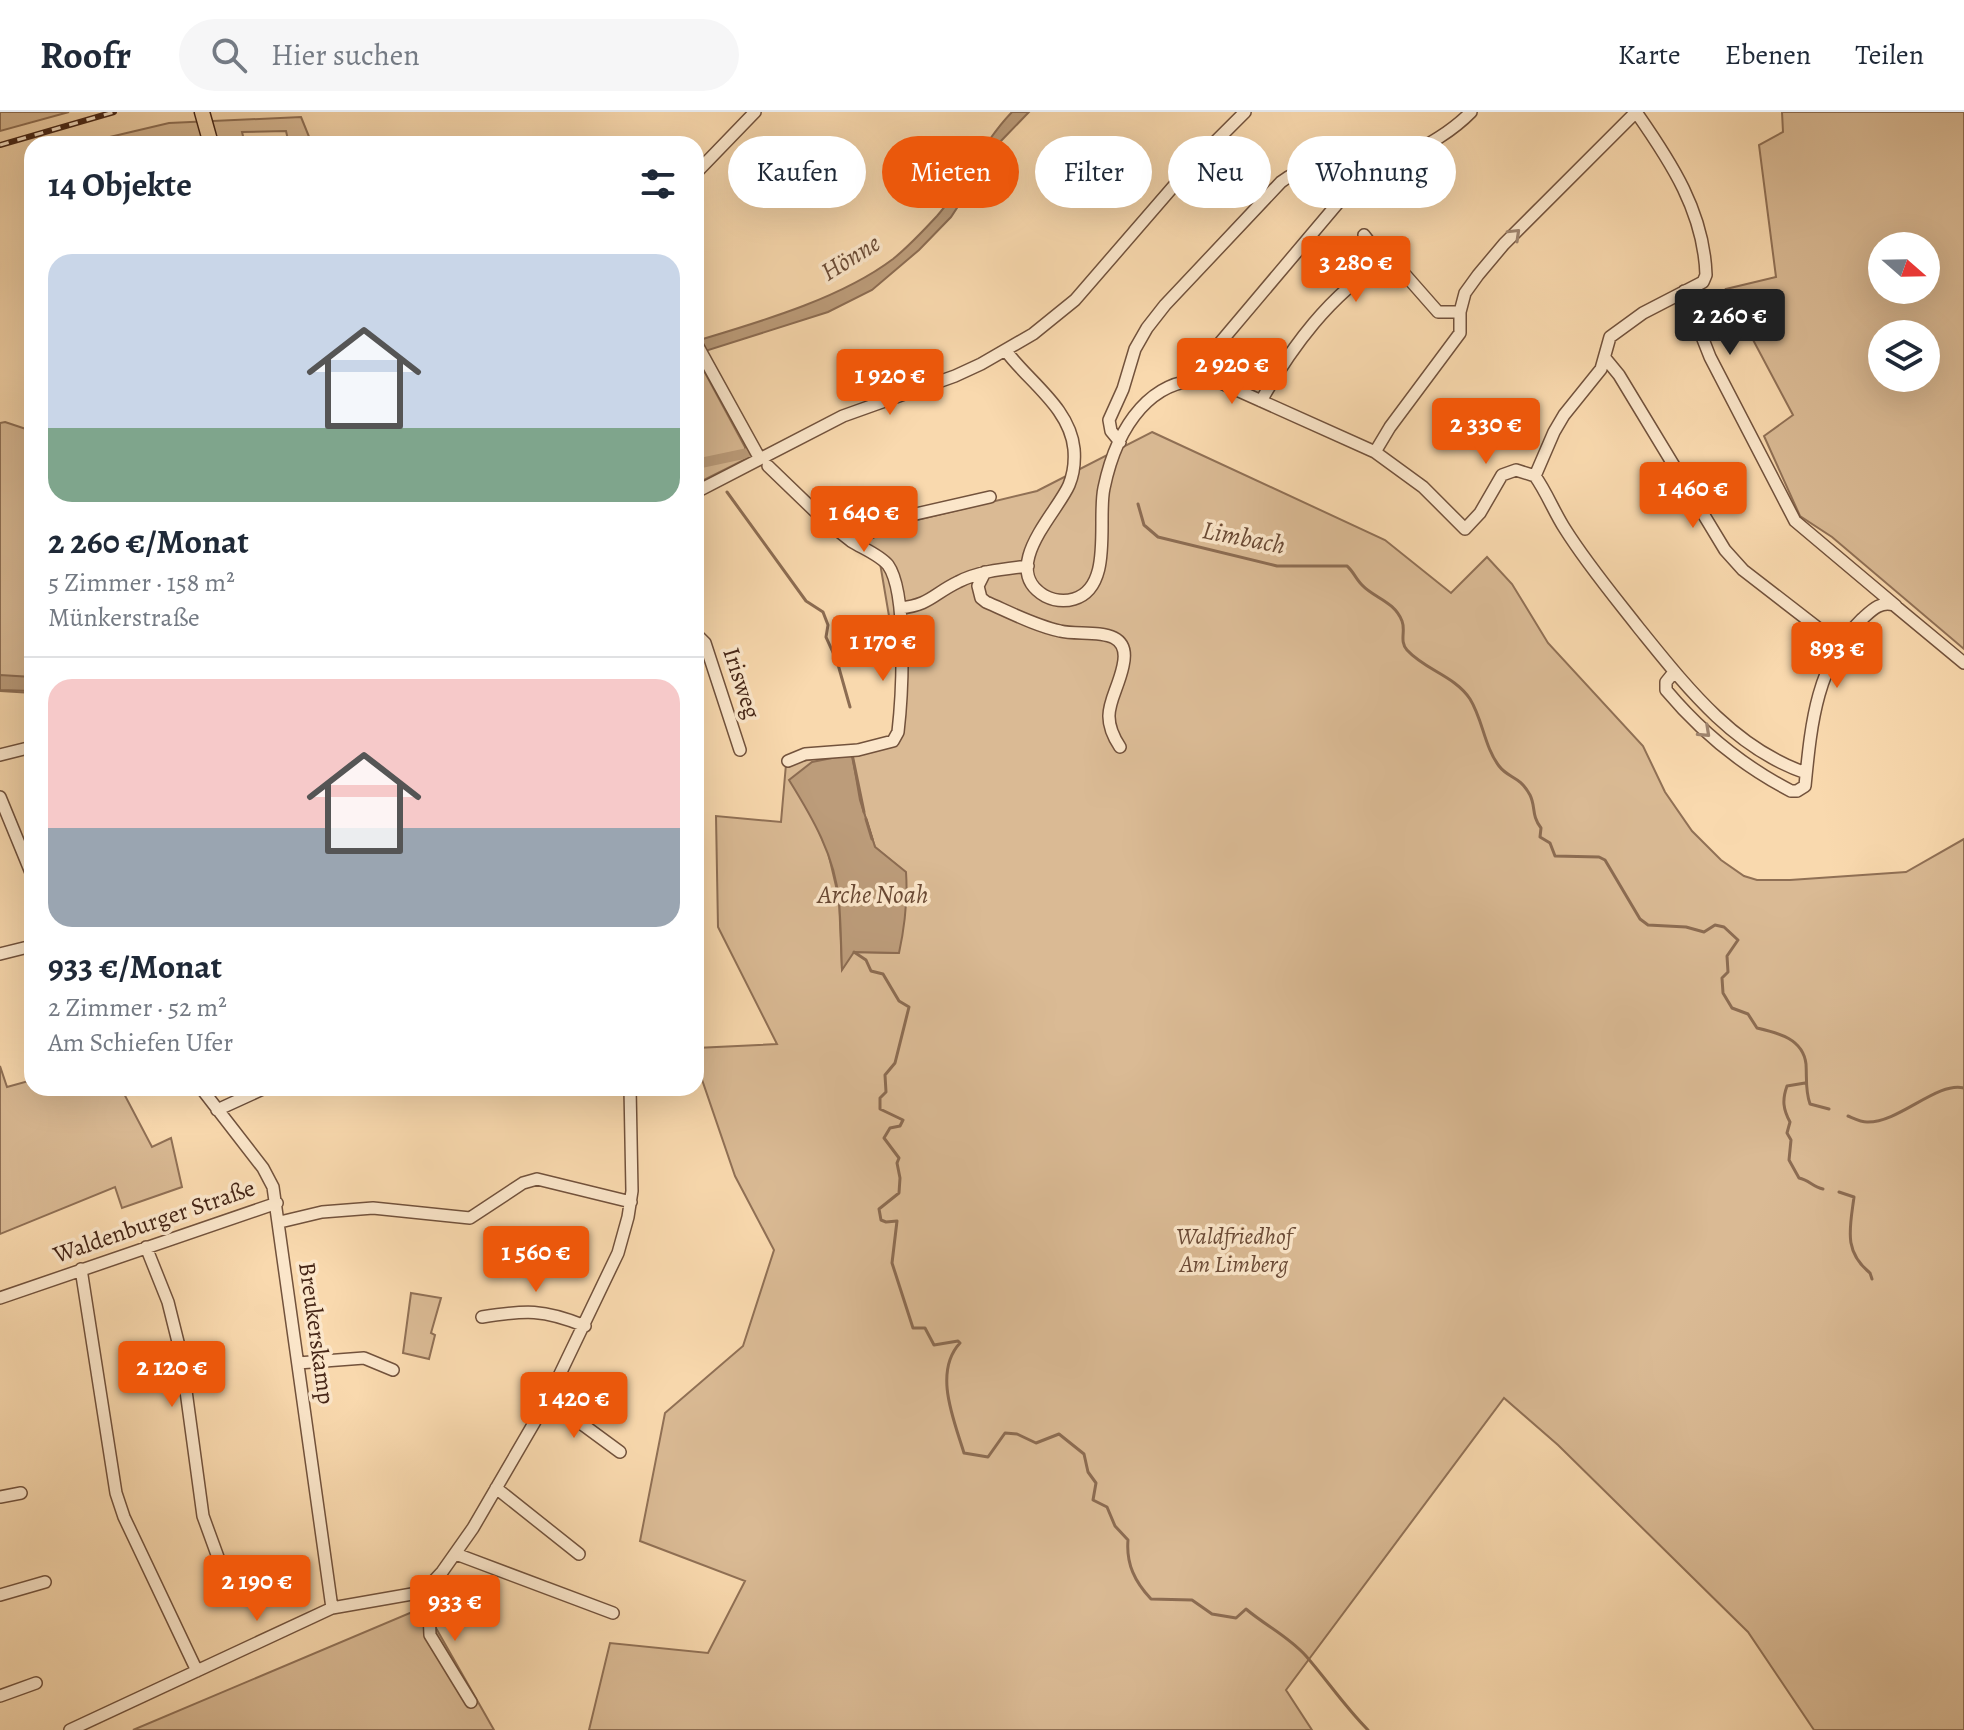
<!DOCTYPE html>
<html lang="de">
<meta charset="utf-8">
<style>
body{margin:0;font-family:Alegreya,serif;background:#f6f6f7;color:#1f2937;height:100vh;display:flex;flex-direction:column;font-size:30px;white-space:nowrap}
*{box-sizing:border-box;margin:0}
p{font-size:26px;color:#747a83}
.icon{flex:none;width:44px;height:44px;fill:none;stroke:currentColor;stroke-width:2;stroke-linecap:round;stroke-linejoin:round}
.map{position:relative;flex:1;overflow:hidden}
.side{position:absolute;left:24px;top:24px;width:680px;height:960px;display:flex;flex-direction:column;background:#fff;border-radius:24px;box-shadow:0 8px 32px #0002}
.side>*{flex:none}
.guide{position:absolute;left:728px;top:24px;width:760px;height:72px;display:flex;gap:16px}
.needle{width:52px;rotate:110deg}
.fabs{position:absolute;left:1868px;top:120px;display:grid;gap:16px}
.fabs a{display:grid;place-items:center;width:72px;height:72px;border-radius:50%;background:#fff;box-shadow:0 8px 32px #0002;font-size:40px}
.price{position:absolute;translate:-50% -68px;padding:0 18px;border-radius:8px;background:#ea580c;color:#fff;font-size:26px;line-height:52px;filter:drop-shadow(0 2px 4px #0008)}
.price::after{content:'';position:absolute;left:50%;top:48px;width:24px;height:18px;margin-left:-12px;background:inherit;clip-path:polygon(0 0,100% 0,50% 100%)}
.price.active{background:#222;color:#fff}
ul{padding:0;list-style:none}
li{display:grid;align-content:center;gap:16px;height:424px;padding:0 24px}
li+li{border-top:2px solid #e0e1e3}
li span{display:grid;place-items:center;height:248px;border-radius:24px;color:#555}
li>.icon{margin-inline-start:auto}
span .icon{width:144px;height:144px;fill:#fffc;stroke-width:1}
li b{font-size:34px}
h2{display:flex;justify-content:space-between;align-items:center;height:96px;padding:0 24px;font-size:34px}
.pill{padding:0 28px;border-radius:36px;background:#fff;box-shadow:0 8px 32px #0002;font-size:28px;line-height:72px}
.pill.active{background:#ea580c;color:#fff}
header{display:flex;align-items:center;gap:48px;box-sizing:border-box;height:112px;padding:0 40px;background:#fff;border-bottom:2px solid #e0e1e3}
header strong{font-size:38px}
nav{display:flex;gap:44px;margin-inline-start:auto;font-size:28px}
.search{width:560px;height:72px;background:#f6f6f7;display:flex;align-items:center;gap:20px;box-sizing:border-box;padding:0 28px;border-radius:44px;color:#747a83;font-size:30px}
.map>svg:first-child{display:block}
.green{fill:#daba94;stroke:#907055;stroke-width:2;fill-rule:evenodd}
.water{fill:#bc9c7a;stroke:#8c6c52;stroke-width:2}
.lines{fill:none;stroke-linecap:round;stroke-linejoin:round}
.stream{stroke:#8c6c52;stroke-width:3}
.canal{stroke:#bc9c7a;stroke-width:10}
.minor-casing{stroke:#72523c;stroke-width:14}
.major-casing{stroke:#452516;stroke-width:17}
.minor{stroke:#fbe6ca;stroke-width:11}
.major{stroke:#f9d9ae;stroke-width:14}
.rail-casing{stroke:#452516;stroke-width:6}
.rail{stroke:#fbe6ca;stroke-width:3;stroke-dasharray:9;stroke-linecap:butt}
.oneway{stroke:#a08670}
.labels{text-anchor:middle;stroke-width:7;stroke-linejoin:round;paint-order:stroke}
.street-label{font-size:24px;fill:#452516;stroke:#fbe6ca}
.park-label{font-size:24px;font-style:italic;fill:#6a4a36;stroke:#fbe6ca}
.water-label{font-size:26px;font-style:italic;fill:#694934;stroke:#fbe6ca}
</style>
<header>
<strong>Roofr</strong>
<div class="search"><svg class="icon" aria-label="search" viewBox="0 0 24 24"><circle cx="10" cy="10" r="6"/><path d="M15 15l6 6"/></svg>Hier suchen</div>
<nav><a>Karte</a><a>Ebenen</a><a>Teilen</a></nav>
</header>
<div class="map">
<svg width="1964" height="1618" viewBox="0 0 1964 1618">
<rect width="100%" height="100%" fill="#f9d9ae"/>
<filter id="stains"><feTurbulence type="fractalNoise" baseFrequency=".0025" numOctaves="4"/><feColorMatrix values="0 0 0 0 .2 0 0 0 0 .09 0 0 0 0 .02 0 0 0 .5 -.17"/></filter>
<radialGradient id="worn" r=".72"><stop offset=".6" stop-color="#630" stop-opacity="0"/><stop offset="1" stop-color="#630" stop-opacity=".3"/></radialGradient>
<!-- green -->
<path class="green" d="M0 0H69L0 19Z
M1782 0H1964V537L1832 425 1800 404 1764 324 1793 303 1726 177 1776 165 1759 33 1783 20ZM1882 134H1926V178H1882ZM1882 222H1926V266H1882Z
M301 5 312 32H289L286 19 242 20 245 32H118L116 30 80 32 169 11Z
M696 244 745 335 746 347 696 372Z
M5 310 32 319V581L0 579V311Z
M1152 320 1385 428 1451 481 1487 445 1512 472 1548 531 1643 634 1665 680 1692 719 1721 748 1744 764 1757 768H1790L1906 760 1964 727V1618H1814L1748 1520 1558 1333 1504 1286 1286 1578 1312 1618H589L610 1531 708 1541 745 1469 640 1429 665 1301 743 1234 774 1138 735 1064 696 950V936L777 932 718 815 716 704 781 710 786 652 896 632 898 557 880 451 862 429 892 414 1037 379ZM852 643 860 688 875 735 905 760 898 841 853 840 842 857 839 787 828 740 812 704Z
M0 954 7 975 32 968V976H121L152 1035 171 1026 182 1075 122 1096 115 1075 0 1122Z
M411 1181 441 1186 431 1221 435 1223 429 1247 403 1241Z
M424 1495 494 1618H133Z"/>
<!-- water -->
<path class="water" d="M1012 0H1029L1000 30 951 105 919 138 872 178 828 200 696 242V229C759 210 840 187 893 147 908 135 924 118 937 104 965 72 982 31 1012 0Z
M0 563 32 565V579L0 578Z
M852 642 860 688 875 735 906 760C908 789 905 813 899 841L854 840 842 858C841 835 841 812 839 789 835 744 812 705 789 668L812 650Z"/>
<g class="lines">
<!-- stream -->
<path class="stream" d="M727 380 806 489 823 500 828 513 826 525 837 549 850 595
M1138 392 1144 413 1158 425 1277 454H1347C1353 459 1356 467 1362 473 1374 486 1394 489 1402 509 1406 519 1399 529 1407 538 1425 558 1455 564 1470 587 1483 608 1484 634 1499 654 1509 667 1519 663 1530 683 1536 695 1531 703 1541 716L1540 725 1550 731 1555 744 1599 745 1605 748 1640 807 1648 813 1686 815 1704 820 1715 813 1724 815 1738 828 1727 844 1728 860 1722 866 1723 881 1732 896 1748 902 1757 916C1779 921 1803 927 1806 952 1807 967 1805 978 1810 992L1829 997
M852 642 864 700
M866 707 872 727
M854 840 866 848 871 859 883 862 899 889 909 895 895 951 885 963 886 980 880 986V997L903 1008 900 1014 890 1016 884 1026 899 1046 897 1051 900 1066 899 1081 879 1097 881 1108 886 1110 897 1109 892 1151 913 1216H925L934 1233 958 1229 960 1231C933 1260 954 1308 964 1341L988 1345 1005 1321 1017 1322 1036 1331 1059 1322 1084 1342 1088 1360 1096 1371 1093 1388 1107 1395 1115 1414 1128 1428C1126 1452 1135 1470 1151 1487L1192 1488 1212 1502 1236 1506 1246 1497C1266 1514 1288 1524 1306 1544 1327 1568 1345 1595 1368 1618
M1805 971 1787 974C1782 988 1783 997 1790 1010L1787 1021 1791 1028 1789 1048 1799 1066C1809 1068 1813 1075 1823 1077
M1848 1004C1853 1006 1861 1010 1867 1010 1899 1011 1937 969 1964 976
M1839 1080 1854 1085C1850 1116 1843 1139 1870 1161L1872 1167"/>
<!-- canal -->
<path class="canal" d="M696 352 748 341"/>
<!-- minor casing -->
<g class="minor-casing">
<path id="minor" d="M696 61 755 0
M1364 123 1384 149
M1684 179 1710 245 1795 409 1896 494
M696 231 760 347
M1006 239C1029 270 1070 296 1074 337 1075 349 1074 361 1069 373 1057 401 998 457 1045 484 1053 488 1064 490 1074 487 1114 475 1097 407 1104 376 1116 318 1151 257 1219 270L1375 340 1423 375 1465 417 1480 401 1502 363 1516 358 1535 364C1547 381 1554 400 1565 417 1587 452 1613 483 1638 515 1685 573 1733 636 1806 661
M1605 246 1619 263 1725 438 1743 458 1840 533
M1201 267 1202 258 1208 245 1338 91C1376 52 1433 39 1471 0
M1261 289C1292 234 1330 183 1384 149L1394 150 1438 200H1460
M1120 330 1111 319 1109 308 1123 277 1135 237 1147 216 1165 193 1281 70C1314 44 1351 59 1389 55
M1375 340 1390 315 1460 221V200L1465 181 1478 163 1504 132 1636 0C1671 50 1704 100 1706 163L1703 170 1643 201 1610 225 1601 257 1564 303 1554 320 1535 364
M768 354 823 407 851 429 907 404 990 385
M696 380 843 304 955 264 981 252 1033 222 1075 188 1191 54 1245 0
M985 460 978 474 981 486 986 490C1009 500 1036 514 1060 519 1083 525 1133 511 1123 554 1116 587 1097 600 1120 635
M900 496C930 493 933 482 958 470 979 459 1004 457 1028 454
M696 522 705 531 740 638
M1674 560 1666 570V578C1702 621 1741 653 1791 679H1797L1805 674C1811 613 1816 552 1862 507 1872 498 1880 489 1894 493L1964 551
M0 643 32 635
M788 649 805 642 858 638 893 629 898 620C902 585 908 481 888 453 880 443 862 436 851 429
M0 685 32 763
M0 842 32 834
M201 976 263 1056 273 1075 332 1496
M217 998 265 976
M280 1110 322 1100 373 1096 470 1106 523 1071 537 1067 631 1090
M146 1135 168 1190 181 1242 203 1404 219 1448
M81 1157 116 1381 124 1405 197 1559
M0 1186 277 1091
M482 1205C526 1198 543 1197 585 1214
M298 1251 364 1246 393 1258
M548 1287 620 1340
M496 1376 579 1442
M0 1385 21 1381
M456 1442 613 1501
M428 1475 430 1523 471 1590
M0 1483 45 1470
M0 1584 36 1571
M70 1618 332 1496 412 1482 428 1475 442 1460 473 1416 548 1287 618 1141 628 1105 632 1079 630 976"/>
</g>
<!-- major casing -->
<g class="major-casing">
<path id="major" d="M202 0 211 32"/>
</g>
<!-- minor -->
<use href="#minor" class="minor"/>
<!-- major -->
<use href="#major" class="major"/>
<!-- rail casing -->
<g class="rail-casing">
<path id="rail" d="M0 33 114 0"/>
</g>
<!-- rail -->
<use href="#rail" class="rail"/>
</g>
<!-- one-way arrows -->
<defs><path id="oneway-chevron" d="M-2-3.5L2.5 0L-2 3.5" fill="none" stroke-width="1.6" stroke-linecap="round" stroke-linejoin="round" transform="scale(2)"/></defs>
<g class="oneway">
<use href="#oneway-chevron" transform="translate(1515 122) rotate(-44)"/>
<use href="#oneway-chevron" transform="translate(1705 620) rotate(43)"/>
</g>
<g class="labels">
<!-- street labels -->
<g class="street-label">
<text transform="translate(742 571) rotate(72)" y="8">Irisweg</text>
<text transform="translate(154 1109) rotate(-19)" y="8">Waldenburger Straße</text>
<text transform="translate(317 1221) rotate(82)" y="8">Breukerskamp</text>
</g>
<!-- park labels -->
<g class="park-label">
<text x="1234" y="1132">Waldfriedhof<tspan x="1234" dy="28">Am Limberg</tspan></text>
</g>
<!-- water labels -->
<g class="water-label">
<text transform="translate(850 145) rotate(-32)" y="9">Hönne</text>
<text transform="translate(1244 425) rotate(11)" y="9">Limbach</text>
<text x="873" y="791">Arche Noah</text>
</g>
</g>
<rect width="100%" height="100%" filter="url(#stains)"/>
<rect width="100%" height="100%" fill="url(#worn)"/>
</svg>
<div class="fabs">
<a><svg class="needle" viewBox="-14 -14 28 28"><path d="M0-13l5 13h-10z" fill="#e53935"/><path d="M0 13l5-13h-10z" fill="#747a83"/></svg></a>
<a><svg class="icon" aria-label="layers" viewBox="0 0 24 24"><path d="M12 4l9 5-9 5-9-5zM3 14l9 5 9-5"/></svg></a>
</div>
<b class="price" style="left:1356px;top:192px">3 280 €</b>
<b class="price active" style="left:1730px;top:245px">2 260 €</b>
<b class="price" style="left:1232px;top:294px">2 920 €</b>
<b class="price" style="left:890px;top:305px">1 920 €</b>
<b class="price" style="left:1486px;top:354px">2 330 €</b>
<b class="price" style="left:1693px;top:418px">1 460 €</b>
<b class="price" style="left:864px;top:442px">1 640 €</b>
<b class="price" style="left:883px;top:571px">1 170 €</b>
<b class="price" style="left:1837px;top:578px">893 €</b>
<b class="price" style="left:536px;top:1182px">1 560 €</b>
<b class="price" style="left:172px;top:1297px">2 120 €</b>
<b class="price" style="left:574px;top:1328px">1 420 €</b>
<b class="price" style="left:257px;top:1511px">2 190 €</b>
<b class="price" style="left:455px;top:1531px">933 €</b>
<div class="guide">
<a class="pill">Kaufen</a>
<a class="pill active">Mieten</a>
<a class="pill">Filter</a>
<a class="pill">Neu</a>
<a class="pill">Wohnung</a>
</div>
<section class="side">
<h2>14 Objekte<svg class="icon" aria-label="filters" viewBox="0 0 24 24"><path d="M4 7h16M4 17h16"/><circle cx="9" cy="7" r="2"/><circle cx="15" cy="17" r="2"/></svg></h2>
<ul>
<li><span style="background:linear-gradient(#c9d6e8 70%,#7fa58c 0)"><svg class="icon" aria-label="home" viewBox="0 0 24 24"><path d="M3 11l9-7 9 7M6 9v11h12V9"/></svg></span><div><b>2 260 €/Monat</b><p>5 Zimmer · 158 m²</p><p>Münkerstraße</p></div></li>
<li><span style="background:linear-gradient(#f6c9c9 60%,#9aa5b1 0)"><svg class="icon" aria-label="home" viewBox="0 0 24 24"><path d="M3 11l9-7 9 7M6 9v11h12V9"/></svg></span><div><b>933 €/Monat</b><p>2 Zimmer · 52 m²</p><p>Am Schiefen Ufer</p></div></li>
</ul>
</section>
</div>
